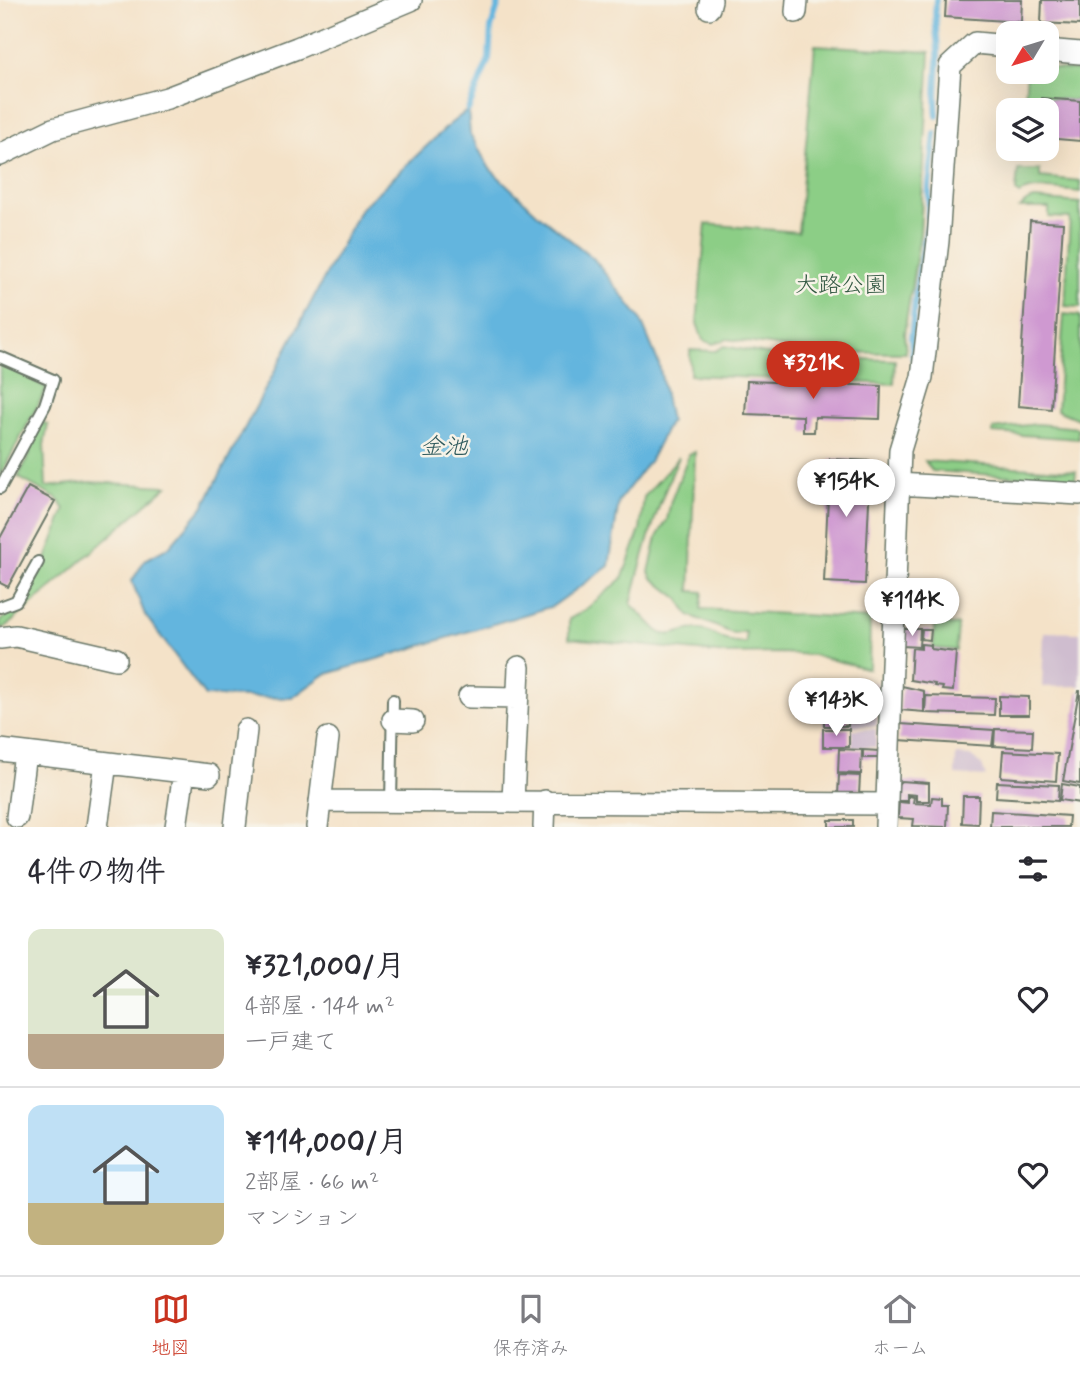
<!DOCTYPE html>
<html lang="ja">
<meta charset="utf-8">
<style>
body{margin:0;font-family:Mynerve,"Klee One",sans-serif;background:#f2f2f3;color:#2b2b33;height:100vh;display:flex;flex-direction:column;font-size:26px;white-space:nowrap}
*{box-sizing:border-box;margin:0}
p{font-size:23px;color:#7c7c81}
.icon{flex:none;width:38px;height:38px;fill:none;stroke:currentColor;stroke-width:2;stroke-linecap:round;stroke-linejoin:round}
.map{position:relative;height:827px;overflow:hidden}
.side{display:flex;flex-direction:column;background:#fff;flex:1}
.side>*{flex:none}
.needle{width:46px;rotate:232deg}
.buttons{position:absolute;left:996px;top:21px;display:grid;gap:14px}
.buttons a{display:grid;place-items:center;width:63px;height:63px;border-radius:14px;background:#fff;box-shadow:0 7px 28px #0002;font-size:35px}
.price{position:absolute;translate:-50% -60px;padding:0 16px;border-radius:24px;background:#fff;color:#222;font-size:23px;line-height:46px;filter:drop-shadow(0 2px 4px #0008)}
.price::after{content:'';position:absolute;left:50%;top:42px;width:21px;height:16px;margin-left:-10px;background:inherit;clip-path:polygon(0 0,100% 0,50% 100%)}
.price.on{background:#c8321e;color:#fff}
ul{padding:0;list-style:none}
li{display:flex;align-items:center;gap:21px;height:175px;padding:0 28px}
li+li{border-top:2px solid #e1e1e2}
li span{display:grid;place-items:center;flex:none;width:196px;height:140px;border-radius:14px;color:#555}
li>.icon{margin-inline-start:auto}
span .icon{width:84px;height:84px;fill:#fffc;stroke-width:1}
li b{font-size:30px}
h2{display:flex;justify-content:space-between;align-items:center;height:84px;padding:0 28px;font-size:30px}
.tabs{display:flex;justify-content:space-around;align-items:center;height:98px;border-top:2px solid #e1e1e2;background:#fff;font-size:19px;color:#7c7c81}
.tabs a{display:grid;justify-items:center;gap:4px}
.tabs .on{color:#c8321e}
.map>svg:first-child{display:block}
.industrial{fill:#cfbdcf}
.green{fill:#8cce86;stroke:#56865d;stroke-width:2}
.water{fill:#63b5de;stroke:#417989;stroke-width:2}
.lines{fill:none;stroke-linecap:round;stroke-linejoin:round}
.stream{stroke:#63b5de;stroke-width:6}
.building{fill:#cf99d1}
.service-casing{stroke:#6a7768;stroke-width:14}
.minor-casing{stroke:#6a7768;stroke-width:24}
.service{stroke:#fff;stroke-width:10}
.minor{stroke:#fff;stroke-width:21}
.labels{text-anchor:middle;stroke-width:5;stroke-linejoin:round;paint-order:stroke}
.park-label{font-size:23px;fill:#355a44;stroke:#f7f3e8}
.water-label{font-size:24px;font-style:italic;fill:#305b5e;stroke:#f7f3e8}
</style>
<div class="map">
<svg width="1080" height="827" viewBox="0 0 1080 827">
<rect width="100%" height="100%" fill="#f7f3e8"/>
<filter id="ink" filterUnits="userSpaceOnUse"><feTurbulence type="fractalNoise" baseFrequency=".0143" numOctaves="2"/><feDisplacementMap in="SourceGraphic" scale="14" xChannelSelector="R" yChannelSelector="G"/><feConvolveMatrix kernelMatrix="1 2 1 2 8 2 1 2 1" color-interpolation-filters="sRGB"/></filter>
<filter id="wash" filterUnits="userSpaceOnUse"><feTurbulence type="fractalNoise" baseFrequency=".00686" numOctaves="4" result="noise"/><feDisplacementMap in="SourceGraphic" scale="28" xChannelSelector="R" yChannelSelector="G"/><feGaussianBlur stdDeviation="1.57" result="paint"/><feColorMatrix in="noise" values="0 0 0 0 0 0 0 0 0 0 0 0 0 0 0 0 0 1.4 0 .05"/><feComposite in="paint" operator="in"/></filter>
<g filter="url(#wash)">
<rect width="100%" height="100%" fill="#f4e2c8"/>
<!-- industrial -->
<path class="industrial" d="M1044 632 1080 633V686L1042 687Z
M849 682 877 683 876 704 848 703Z
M851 707H876L877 726H851Z
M852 729H876V747L852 748Z
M956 755 970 756 982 765 986 777 955 775Z"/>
<!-- green -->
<path class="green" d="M815 45 930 52 920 234 904 334 906 353 816 352 727 339 713 344 703 340 697 323 706 224 798 232Z
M1047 68 1080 71V101L1025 97 1027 72H1046Z
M1018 170H1040V177L1080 181V192C1062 191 1034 184 1019 194L1016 191Z
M1034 199 1080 203V307L1065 306 1070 218 1049 217V208H1020L1026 202Z
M1064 314 1080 316V417L1078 419 1057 410Z
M724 346 782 357 895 360 894 384 690 375V350L716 351Z
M0 363 47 388 0 476Z
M43 422 48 425 44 445 46 487 90 482 167 486 7 626 0 629V621L22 603 44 564 65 509 57 499 18 477 30 454 29 448Z
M1037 424 1078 428V439L993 433V429Z
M695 452 690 591 703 592 701 609 870 619 869 669 813 655 781 653 727 654 569 638V619L584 611 622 579 640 530 644 497 679 457C657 506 643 551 631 604L660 633C673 638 685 628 698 629 717 632 725 645 746 643V632L734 634 689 615 678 598 652 578 649 572 657 537 667 520 671 501 689 454Z
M925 461 1076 471 1075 480 932 471Z
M935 624 958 625 956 650 933 648Z"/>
<!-- water -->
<path class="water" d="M468 110 470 134 490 169 539 215 593 258 640 318 659 364 670 421 650 460 619 501 609 566 553 606 324 675 292 698 205 696 145 615 132 581 145 560 169 547 203 507 361 208 450 124Z"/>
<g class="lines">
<!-- stream -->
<path class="stream" d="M936 0C933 22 938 35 938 55 938 77 934 94 937 116
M468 110 489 59 491 28 500 0
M913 359 911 338 916 291 928 222 929 185 935 134"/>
</g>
<g id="blocks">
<!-- building -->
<path class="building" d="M946 0H1022L1021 22 945 17Z
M1042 0H1080V25L1041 23Z
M1042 98 1080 101V141L1046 138V110H1041Z
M1030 221 1063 223 1051 409 1018 406Z
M747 381 881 386 880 419 815 417 814 432H803V416L745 414Z
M830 459 871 461 865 584 824 582 828 497 810 496 811 477 829 478Z
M28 487 55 501 8 587 0 583V538Z
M904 629H920L919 647 903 646Z
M922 630H931L930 640 921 639Z
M921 644 931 645V649L956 652 953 691 942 690 943 687 934 686 935 684 910 680 912 648 921 649Z
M818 681 828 682V689H837V682H846L845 701 817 700Z
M902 686 924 691V712L900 710Z
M1079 691H1080V784L1063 781Z
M926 696 995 698 994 715 925 713Z
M999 696 1029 697V715H999Z
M833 708H848V726H824V712H833Z
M900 724 994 730 992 746 899 740Z
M823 729H849V747H823Z
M995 729 1033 730 1032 748 994 746Z
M839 749 862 750 861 774 838 773Z
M863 750 879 751V758H863Z
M1003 751 1058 754 1056 781 1001 777Z
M839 775 860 776 859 795H838Z
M901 781 929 783V801H916V795L907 794V801H896L897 785Z
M997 782 1059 785 1058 801 996 797Z
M1062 784 1080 787V803L1060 800Z
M908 796 914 797 913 803 931 804 932 797 942 798V805H948L947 827 913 826 914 819 898 818 899 802 908 803Z
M963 796H979L978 824 962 823Z
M991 811 1069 816 1068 827H990Z
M829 820H853V827H829Z"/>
</g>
</g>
<g filter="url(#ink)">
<use href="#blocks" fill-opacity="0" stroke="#6a7768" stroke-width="2"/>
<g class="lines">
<!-- service casing -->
<g class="service-casing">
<path id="service" d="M0 357 53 380 45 405 0 488
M0 607 16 601 38 562
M391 802 393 700"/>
</g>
<!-- minor casing -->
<g class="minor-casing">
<path id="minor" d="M709 8 711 0
M796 12 797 0
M1046 50 1080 53
M0 155 53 129 167 98 297 48 411 0
M897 484 1080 494
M0 638 16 636 116 659
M469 697 517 698
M393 720 413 721
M0 750 209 775
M320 801 886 804
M513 801 519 667
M17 817 25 753
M97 827 106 763
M176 827 184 772
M235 827 246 730
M317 827 328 738
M544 827 545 801
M886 827 900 450 922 377 938 241 950 66 975 43 1008 46"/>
</g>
<!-- service -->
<use href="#service" class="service"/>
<!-- minor -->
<use href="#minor" class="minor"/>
</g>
</g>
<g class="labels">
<!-- park labels -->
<g class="park-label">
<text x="841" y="292">大路公園</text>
</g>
<!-- water labels -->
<g class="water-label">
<text x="444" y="454">金池</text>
</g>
</g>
</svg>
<div class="buttons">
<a><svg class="needle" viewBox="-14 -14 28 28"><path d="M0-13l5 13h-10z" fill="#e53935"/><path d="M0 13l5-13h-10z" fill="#7c7c81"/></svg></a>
<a><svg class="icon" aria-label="layers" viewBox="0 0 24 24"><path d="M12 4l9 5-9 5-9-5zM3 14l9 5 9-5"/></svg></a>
</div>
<b class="price on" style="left:813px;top:401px">¥321K</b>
<b class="price" style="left:846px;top:519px">¥154K</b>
<b class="price" style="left:912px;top:638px">¥114K</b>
<b class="price" style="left:836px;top:738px">¥143K</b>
</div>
<section class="side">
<h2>4件の物件<svg class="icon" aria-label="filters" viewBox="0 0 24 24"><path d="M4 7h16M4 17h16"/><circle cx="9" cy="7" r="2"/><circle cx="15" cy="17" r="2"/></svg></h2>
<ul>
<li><span style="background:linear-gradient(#dfe7d0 75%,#b9a48a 0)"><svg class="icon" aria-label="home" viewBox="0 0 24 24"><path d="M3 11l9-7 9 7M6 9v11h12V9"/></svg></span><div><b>¥321,000/月</b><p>4部屋 · 144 m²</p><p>一戸建て</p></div><svg class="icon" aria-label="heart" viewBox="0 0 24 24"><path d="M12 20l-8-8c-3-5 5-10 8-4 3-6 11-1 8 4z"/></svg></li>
<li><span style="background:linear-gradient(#bfe0f5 70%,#c2b280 0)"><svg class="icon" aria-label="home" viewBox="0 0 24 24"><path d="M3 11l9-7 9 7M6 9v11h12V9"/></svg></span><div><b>¥114,000/月</b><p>2部屋 · 66 m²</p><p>マンション</p></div><svg class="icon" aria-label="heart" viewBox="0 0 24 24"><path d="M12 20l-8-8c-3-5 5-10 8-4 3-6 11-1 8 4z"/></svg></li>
</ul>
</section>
<nav class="tabs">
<a class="on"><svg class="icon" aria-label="map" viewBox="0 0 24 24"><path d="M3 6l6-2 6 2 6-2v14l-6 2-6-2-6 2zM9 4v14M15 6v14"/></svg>地図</a>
<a><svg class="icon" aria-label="saved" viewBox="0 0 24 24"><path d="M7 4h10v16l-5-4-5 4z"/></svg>保存済み</a>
<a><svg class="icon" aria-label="home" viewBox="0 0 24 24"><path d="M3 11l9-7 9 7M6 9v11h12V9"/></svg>ホーム</a>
</nav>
